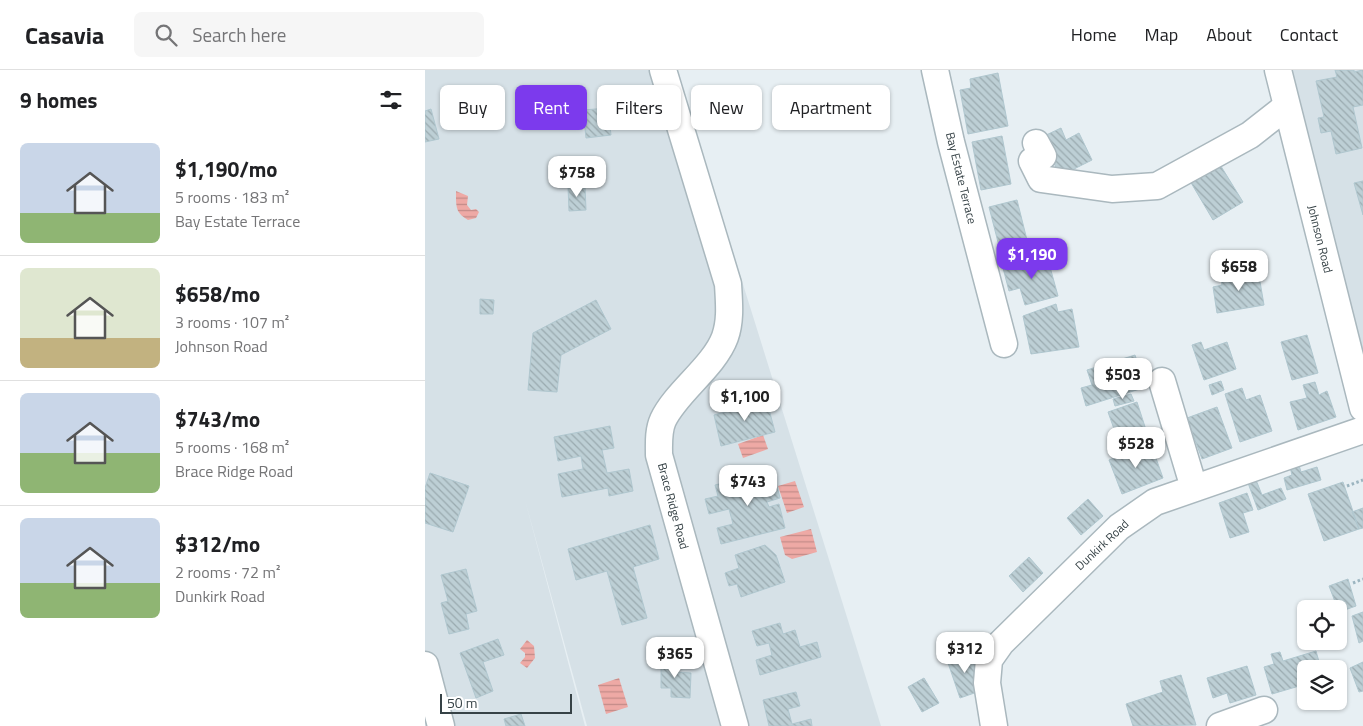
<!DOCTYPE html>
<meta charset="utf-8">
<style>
body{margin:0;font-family:"Titillium Web",sans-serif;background:#f6f6f6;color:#202124;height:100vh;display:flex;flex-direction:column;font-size:19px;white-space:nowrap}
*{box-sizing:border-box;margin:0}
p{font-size:16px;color:#757577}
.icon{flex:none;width:28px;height:28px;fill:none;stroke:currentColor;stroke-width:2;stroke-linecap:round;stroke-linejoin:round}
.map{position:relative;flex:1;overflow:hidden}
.panel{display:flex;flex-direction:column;background:#fff;width:425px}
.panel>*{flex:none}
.hud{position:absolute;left:15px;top:15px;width:475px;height:45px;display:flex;gap:10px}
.controls{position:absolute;left:872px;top:530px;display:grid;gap:10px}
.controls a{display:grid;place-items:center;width:50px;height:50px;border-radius:8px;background:#fff;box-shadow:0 1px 4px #0004;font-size:25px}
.scale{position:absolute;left:15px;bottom:12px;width:132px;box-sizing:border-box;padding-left:5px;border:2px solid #364246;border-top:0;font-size:14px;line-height:18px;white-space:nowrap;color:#364246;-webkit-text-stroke:4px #fff;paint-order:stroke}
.price{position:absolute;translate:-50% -42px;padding:0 11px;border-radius:10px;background:#fff;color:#222;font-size:16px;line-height:32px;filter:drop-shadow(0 1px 2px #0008)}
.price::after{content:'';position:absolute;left:50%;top:30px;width:15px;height:11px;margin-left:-8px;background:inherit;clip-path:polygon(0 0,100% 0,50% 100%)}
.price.active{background:#7c3aed;color:#fff}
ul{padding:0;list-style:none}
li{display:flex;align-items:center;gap:15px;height:125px;padding:0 20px}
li+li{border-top:1px solid #e0e0e0}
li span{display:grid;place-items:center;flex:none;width:140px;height:100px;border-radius:8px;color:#555}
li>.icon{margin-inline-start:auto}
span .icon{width:60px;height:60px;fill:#fffc;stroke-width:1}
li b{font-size:21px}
h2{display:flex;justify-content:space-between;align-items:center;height:60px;padding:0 20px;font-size:21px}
.tag{padding:0 18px;border-radius:8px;background:#fff;box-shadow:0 1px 4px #0004;font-size:18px;line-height:45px}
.tag.active{background:#7c3aed;color:#fff}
header{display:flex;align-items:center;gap:30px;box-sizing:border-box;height:70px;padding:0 25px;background:#fff;border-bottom:1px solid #e0e0e0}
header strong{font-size:24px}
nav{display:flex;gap:28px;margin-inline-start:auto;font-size:18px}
.search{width:350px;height:45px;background:#f6f6f6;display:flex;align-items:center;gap:12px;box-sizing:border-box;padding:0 18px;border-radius:8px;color:#757577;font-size:19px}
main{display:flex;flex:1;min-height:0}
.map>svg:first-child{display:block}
.residential{fill:#d6e1e7}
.water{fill:url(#water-rules)}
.building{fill:url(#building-back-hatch);stroke:#b0c7cf}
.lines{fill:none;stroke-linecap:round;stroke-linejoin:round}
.minor-casing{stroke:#aab8be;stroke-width:29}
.path{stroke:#9cb5c0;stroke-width:3;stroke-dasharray:2.5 2.5;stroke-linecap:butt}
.minor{stroke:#fff;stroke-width:26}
.labels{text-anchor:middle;stroke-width:4;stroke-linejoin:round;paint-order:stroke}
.street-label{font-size:12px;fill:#364246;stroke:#fff}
</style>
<header>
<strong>Casavia</strong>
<div class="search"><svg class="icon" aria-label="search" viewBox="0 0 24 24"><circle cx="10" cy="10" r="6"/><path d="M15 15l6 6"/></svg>Search here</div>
<nav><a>Home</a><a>Map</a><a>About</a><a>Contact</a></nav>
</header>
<main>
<section class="panel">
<h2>9 homes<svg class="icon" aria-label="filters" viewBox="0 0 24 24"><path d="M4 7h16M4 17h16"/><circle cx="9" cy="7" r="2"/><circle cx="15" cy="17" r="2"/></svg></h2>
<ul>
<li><span style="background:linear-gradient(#c9d6e8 70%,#8fb573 0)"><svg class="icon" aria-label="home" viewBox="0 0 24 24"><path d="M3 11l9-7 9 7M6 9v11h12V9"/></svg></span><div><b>$1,190/mo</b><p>5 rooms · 183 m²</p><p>Bay Estate Terrace</p></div></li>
<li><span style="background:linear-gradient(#dfe7d0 70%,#c2b280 0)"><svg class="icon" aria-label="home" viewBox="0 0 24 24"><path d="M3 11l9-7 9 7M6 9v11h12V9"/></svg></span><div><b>$658/mo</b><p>3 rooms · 107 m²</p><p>Johnson Road</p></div></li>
<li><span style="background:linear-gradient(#c9d6e8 60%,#8fb573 0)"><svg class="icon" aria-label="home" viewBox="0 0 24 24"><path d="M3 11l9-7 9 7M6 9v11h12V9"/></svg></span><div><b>$743/mo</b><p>5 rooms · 168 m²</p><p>Brace Ridge Road</p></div></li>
<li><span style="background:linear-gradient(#c9d6e8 65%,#8fb573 0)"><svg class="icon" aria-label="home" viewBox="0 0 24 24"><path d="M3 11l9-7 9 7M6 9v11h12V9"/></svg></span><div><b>$312/mo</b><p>2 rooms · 72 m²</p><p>Dunkirk Road</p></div></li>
</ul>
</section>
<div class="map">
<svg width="938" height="656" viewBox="0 0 938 656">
<defs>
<pattern id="water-rules" width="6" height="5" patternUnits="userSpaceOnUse" patternTransform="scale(1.25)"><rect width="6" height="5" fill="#eea9a5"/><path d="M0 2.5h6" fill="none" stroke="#c28b88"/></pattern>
<pattern id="building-back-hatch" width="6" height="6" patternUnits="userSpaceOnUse" patternTransform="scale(1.25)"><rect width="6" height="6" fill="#bdcfd5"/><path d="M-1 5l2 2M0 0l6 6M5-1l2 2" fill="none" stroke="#9aaaaf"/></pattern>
</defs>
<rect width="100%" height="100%" fill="#e7eff3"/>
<!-- residential -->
<path class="residential" d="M0 0H251L456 656H162L100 430 160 656H0Z
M855 0H938V317Z"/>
<!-- water -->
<path class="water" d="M31 121 43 126 42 135 46 140 51 139 54 142 51 148 43 150C30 143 31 136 31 121Z
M338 365 343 379 318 388 313 374Z
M370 411 379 437 362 443 353 416Z
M386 459 392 482 367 489 360 485 355 467Z
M102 570 109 576 110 588 102 598 95 593 100 587V583L95 579Z
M194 608 203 637 181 644 173 615Z"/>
<!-- building -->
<path class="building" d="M910 0H929V2L938 0V35L928 37 937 78 911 84 906 61 896 63 893 48 899 47 891 11 912 7Z
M573 3 583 56 543 64 535 20 546 18 545 9Z
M183 38 186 65 161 68 158 40Z
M6 39 14 69 0 72V41Z
M636 58 641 70 654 63 667 90 635 106 617 67Z
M577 66 586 114 556 120 547 72Z
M794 93 818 132 788 150 765 111Z
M938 111V145L929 113Z
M143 116H160L161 140 144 141Z
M592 130 603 174 575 180 564 137Z
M622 186 633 226 600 235 595 218 584 221 578 198Z
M833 200 839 235 792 243 788 217 797 215 796 207Z
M55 229 69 230 68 244H55Z
M171 230 186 259 136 285 132 322 103 320 108 263Z
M631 234 633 242 647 239 654 277 606 284 598 246Z
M882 265 893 303 867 310 856 272Z
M776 272 779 280 802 272 811 299 779 310 767 275Z
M710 285 721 317 661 336 656 318 667 315 662 300Z
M796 311 799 320 787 325 784 315Z
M890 312 894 325 902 321 911 347 873 360 865 332 882 328 878 315Z
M817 318 821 330 835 325 847 361 815 372 800 324Z
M340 324 350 362 296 376 289 345 320 337 318 330Z
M706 324 709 331 690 336 688 329Z
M712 332 722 363 694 373 683 342Z
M792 337 807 378 777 389 762 348Z
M185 356 189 378 177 380 182 403 204 399 208 421 184 426 183 418 137 427 133 404 158 399 156 386 133 391 129 367Z
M726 374 738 408 697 424 684 390Z
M874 395 876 402 892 397 896 410 862 420 859 408 867 405 865 397Z
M348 400 355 428 342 432 344 437 354 434 360 458 296 474 292 458 308 454 304 439 284 444 280 429 293 426 290 415Z
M5 403 44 416 28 462 0 453V418Z
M831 410 837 425 856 418 861 429 833 440 823 413Z
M918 412 934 459 899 471 883 424Z
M822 423 828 440 818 443 824 462 805 468 794 433Z
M663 429 678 446 656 465 642 448Z
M938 438V458L934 459 927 442Z
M225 455 234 489 208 497 222 548 197 555 182 501 151 510 143 479Z
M340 475 351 485 360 512 316 527 312 514 304 516 300 503 314 498 310 485Z
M604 487 618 503 598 522 584 506Z
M41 499 52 541 41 544 44 559 24 564 16 533 23 531 16 505Z
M923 509 931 536 914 542 904 516Z
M938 542V571L934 573 927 546Z
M355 553 358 564 370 560 375 577 392 572 396 587 335 605 331 590 347 585 344 573 332 576 327 561Z
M73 569 79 585 58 592 68 621 51 628 35 583Z
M544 579 558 620 535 628 521 587Z
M891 581 896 599H881V614L847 624 839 597 849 594 846 584 855 582 858 591Z
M236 588H250L249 602 266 603 265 628 246 627V618H236Z
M938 592V621L934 622 925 598Z
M822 596 831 625 805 633 802 623 788 628 782 608Z
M756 605 771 655 708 656 701 634 738 622 735 611Z
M499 608 514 633 497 642 483 617Z
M371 622 375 636 363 639 367 654 386 649 387 656H344L338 630Z
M96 644 100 656H81L79 649Z"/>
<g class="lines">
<!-- minor casing -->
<g class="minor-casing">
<path id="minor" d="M238 0 303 214C304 232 306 250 300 267 289 297 251 322 238 350 233 361 234 374 234 385L310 656
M510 0 526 72 579 274
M853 0 938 338
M611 73 618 86 607 91 616 109 687 119 732 116 825 65 862 36
M737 311 769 418
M0 595 16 656
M569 656 562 613 564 590 576 573 694 457 730 432 938 360
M795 656 839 640"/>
</g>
<!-- path -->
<path class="path" d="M922 416 938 410
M928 513 938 509"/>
<!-- minor -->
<use href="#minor" class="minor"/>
</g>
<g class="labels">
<!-- street labels -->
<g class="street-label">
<text transform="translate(536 108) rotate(76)" y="4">Bay Estate Terrace</text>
<text transform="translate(895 169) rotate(76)" y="4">Johnson Road</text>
<text transform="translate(248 436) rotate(75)" y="4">Brace Ridge Road</text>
<text transform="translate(677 475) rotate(-43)" y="4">Dunkirk Road</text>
</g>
</g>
</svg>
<div class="controls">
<a><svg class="icon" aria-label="locate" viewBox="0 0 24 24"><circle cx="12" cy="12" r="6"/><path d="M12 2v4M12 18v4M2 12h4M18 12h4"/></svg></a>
<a><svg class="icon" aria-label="layers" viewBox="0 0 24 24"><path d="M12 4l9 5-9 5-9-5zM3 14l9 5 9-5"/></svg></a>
</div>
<div class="scale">50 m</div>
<b class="price" style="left:152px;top:128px">$758</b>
<b class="price active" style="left:607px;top:210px">$1,190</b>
<b class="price" style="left:814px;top:222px">$658</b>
<b class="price" style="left:698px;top:330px">$503</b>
<b class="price" style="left:320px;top:352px">$1,100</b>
<b class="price" style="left:711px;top:399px">$528</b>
<b class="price" style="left:323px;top:437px">$743</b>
<b class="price" style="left:540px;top:604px">$312</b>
<b class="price" style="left:250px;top:609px">$365</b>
<div class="hud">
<a class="tag">Buy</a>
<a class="tag active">Rent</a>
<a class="tag">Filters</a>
<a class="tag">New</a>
<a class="tag">Apartment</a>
</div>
</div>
</main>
